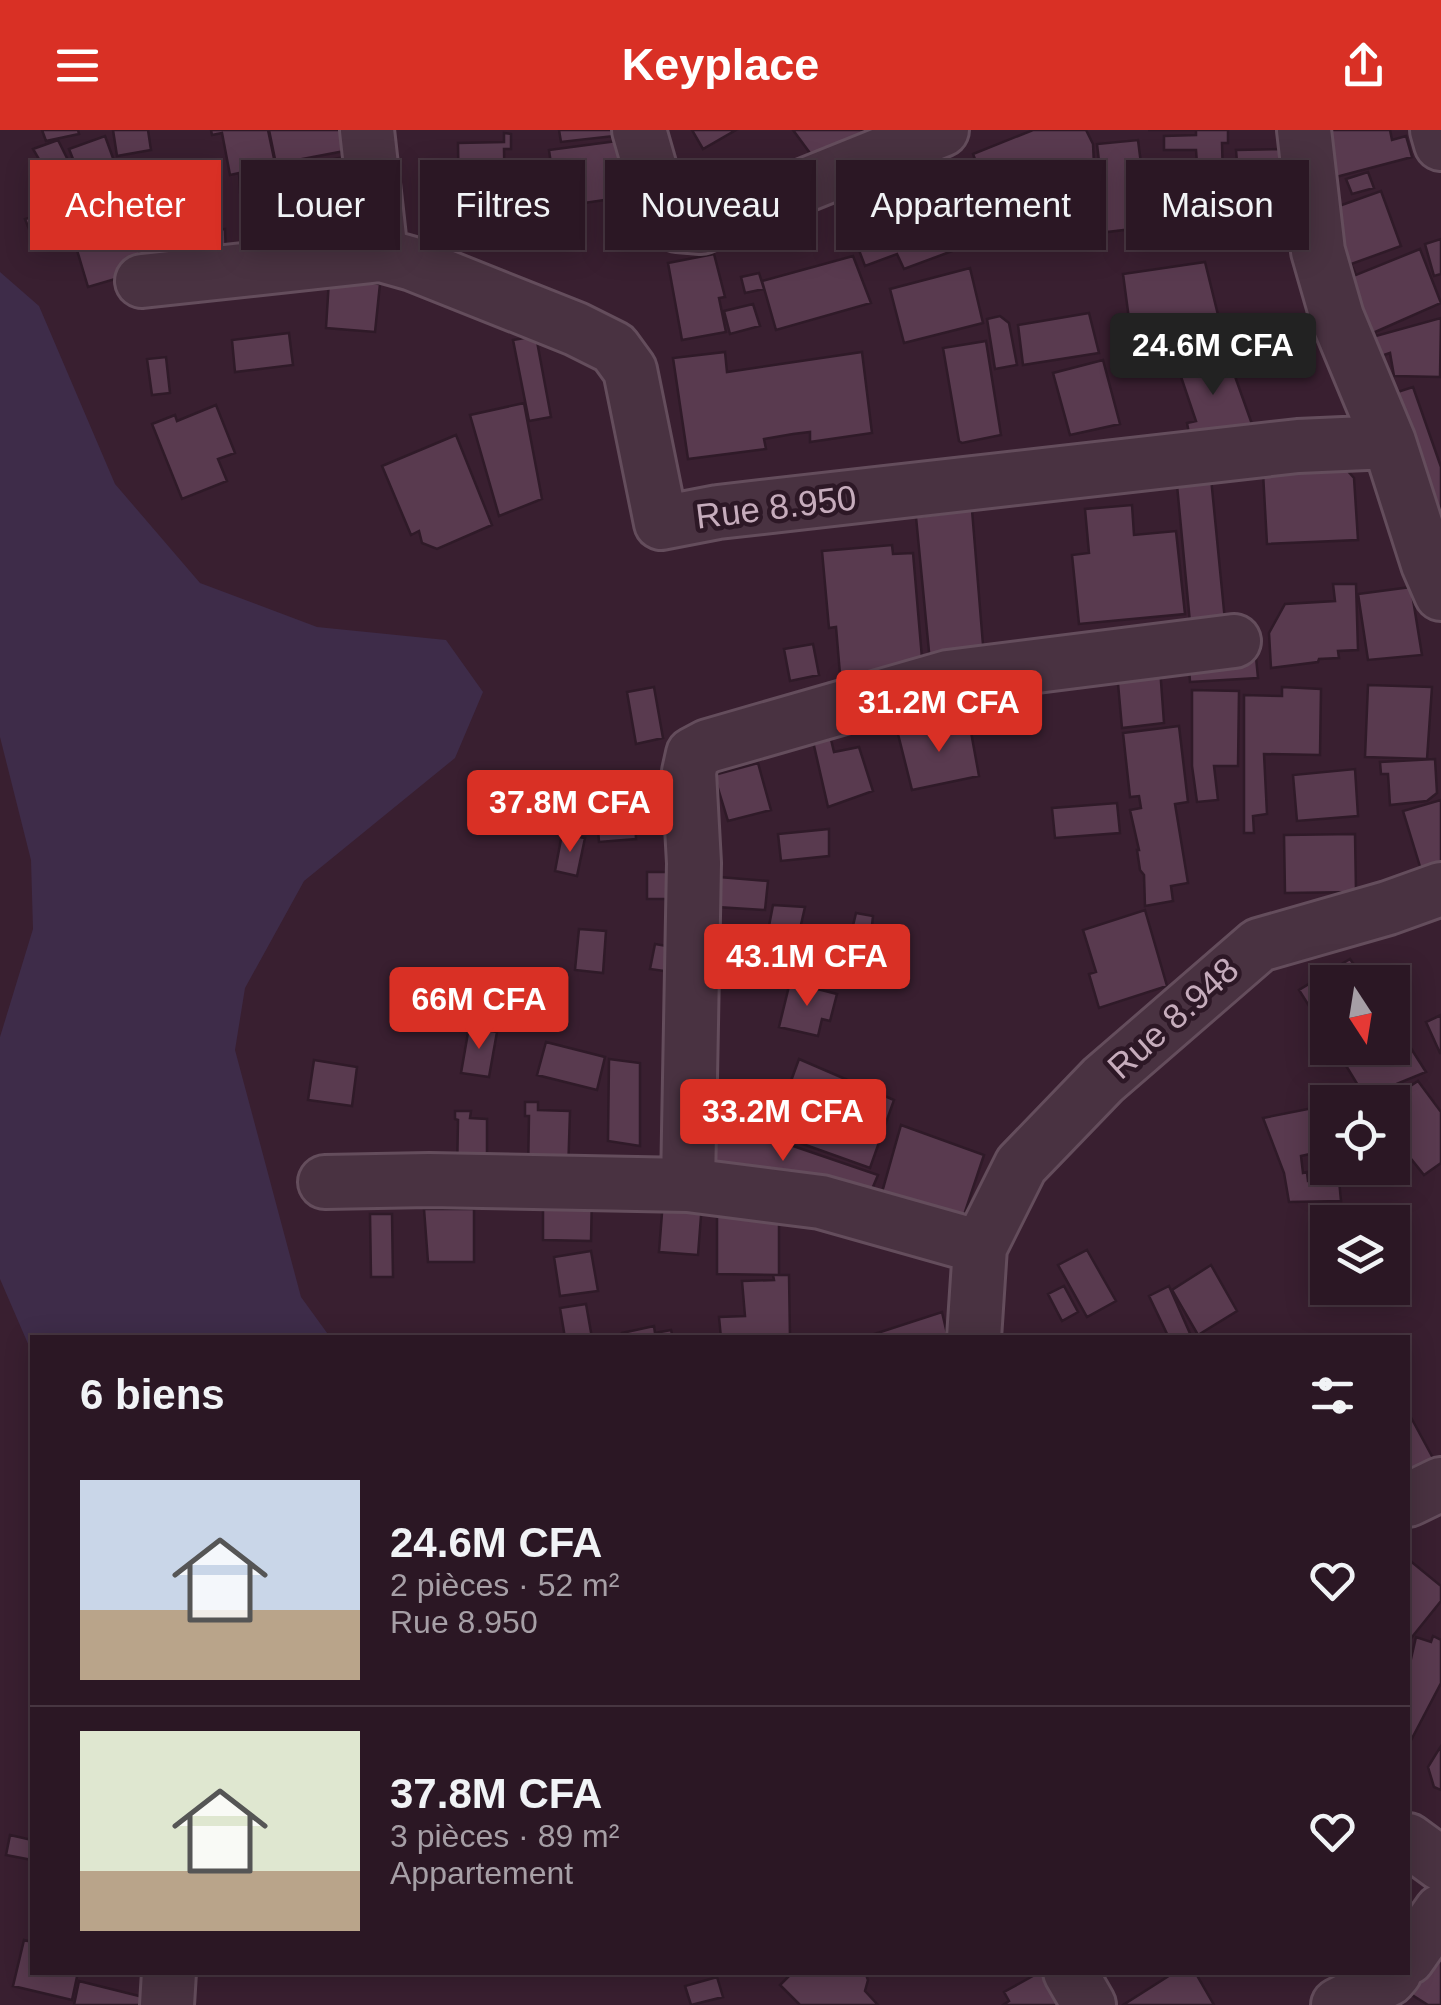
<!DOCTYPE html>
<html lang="fr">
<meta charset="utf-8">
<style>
body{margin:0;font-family:Arial,sans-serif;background:#33202c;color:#f1f3f6;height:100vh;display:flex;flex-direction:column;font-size:38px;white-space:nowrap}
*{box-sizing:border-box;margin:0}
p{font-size:32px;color:#a69fa6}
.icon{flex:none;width:55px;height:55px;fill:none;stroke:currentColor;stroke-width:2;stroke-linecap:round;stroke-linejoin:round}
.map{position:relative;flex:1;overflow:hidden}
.side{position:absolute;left:30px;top:1205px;width:1380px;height:640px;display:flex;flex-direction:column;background:#2b1724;border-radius:0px;box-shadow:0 5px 25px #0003,0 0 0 2px #473641}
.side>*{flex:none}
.banner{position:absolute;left:30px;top:30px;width:1382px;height:90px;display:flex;gap:20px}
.needle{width:65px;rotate:168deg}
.fabs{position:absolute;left:1310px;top:835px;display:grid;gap:20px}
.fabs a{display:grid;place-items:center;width:100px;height:100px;border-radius:0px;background:#2b1724;box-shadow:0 5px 25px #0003,0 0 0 2px #473641;font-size:50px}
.price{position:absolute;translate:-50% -85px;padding:0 22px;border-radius:10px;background:#d93025;color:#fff;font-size:32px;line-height:65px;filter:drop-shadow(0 2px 5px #0008)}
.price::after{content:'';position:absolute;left:50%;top:60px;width:30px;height:22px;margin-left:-15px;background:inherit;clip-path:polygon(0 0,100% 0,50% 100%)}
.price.active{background:#222;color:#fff}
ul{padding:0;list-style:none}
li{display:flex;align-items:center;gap:30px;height:250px;padding:0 50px}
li+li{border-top:2px solid #473641}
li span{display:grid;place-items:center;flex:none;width:280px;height:200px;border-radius:0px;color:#555}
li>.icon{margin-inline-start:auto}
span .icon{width:120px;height:120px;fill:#fffc;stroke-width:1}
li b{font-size:42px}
h2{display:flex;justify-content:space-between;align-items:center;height:120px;padding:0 50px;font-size:42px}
.tag{padding:0 35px;border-radius:0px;background:#2b1724;box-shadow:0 5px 25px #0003,0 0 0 2px #473641;font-size:35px;line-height:90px}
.tag.active{background:#d93025;color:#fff}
header{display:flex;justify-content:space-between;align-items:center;height:130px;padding:0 50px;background:#d93025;color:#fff;font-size:45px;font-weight:700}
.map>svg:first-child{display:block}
.green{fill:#3e2c49}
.building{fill:#593a4f;stroke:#2f1a28;stroke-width:2.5}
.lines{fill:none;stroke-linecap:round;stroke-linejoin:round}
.minor-casing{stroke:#644d5c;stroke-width:58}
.minor{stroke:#493241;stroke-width:52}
.labels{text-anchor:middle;stroke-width:9;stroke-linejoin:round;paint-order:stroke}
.street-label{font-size:35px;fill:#c6acbc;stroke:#2d1826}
</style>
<header><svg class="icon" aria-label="menu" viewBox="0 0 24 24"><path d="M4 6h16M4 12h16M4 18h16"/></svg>Keyplace<svg class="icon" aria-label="share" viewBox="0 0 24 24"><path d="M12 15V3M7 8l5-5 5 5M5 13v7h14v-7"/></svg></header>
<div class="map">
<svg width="1441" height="1875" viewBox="0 0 1441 1875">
<rect width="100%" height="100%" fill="#391f30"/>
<!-- green -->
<path class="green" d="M0 142 39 176 115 354 200 453 317 497 446 510 483 562 455 628 304 751 245 858 235 920 301 1167 330 1207 32 1208V1223L0 1149V907L33 799 31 730 0 607Z"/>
<!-- building -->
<path class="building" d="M42 0H78L79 4 46 11Z
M113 0H148L151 20 117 26Z
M211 0H268L276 38 256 42 261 108 243 109 239 43 230 45 222 3 212 5Z
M269 0H351L355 19 276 34Z
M559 0H631L632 4 561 12Z
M692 0H736L703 19Z
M793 0H872L883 15 821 38Z
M1033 0H1086L1093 14 1096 76 1071 84 1067 74 1002 99 973 24Z
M1148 0H1228V13H1222L1224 84 1262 83 1263 100 1198 101V97H1176V90H1161V48L1198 47 1196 20H1164V6L1196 5V0Z
M1326 0H1390L1392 10 1406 6 1412 27 1336 47Z
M504 3 511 4V19H504L505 79 459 80 458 13 504 12Z
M105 6 134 86 112 94 107 80 95 84 69 19Z
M58 10 100 95 78 105 69 88 72 86 33 19Z
M1138 10 1149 97 1107 102 1097 14Z
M617 11 625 67 557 77 549 20Z
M1287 19 1292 76 1241 79 1236 20Z
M344 27 359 95 279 112 264 44Z
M1368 42 1374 58 1352 64 1346 49Z
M937 49 963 117 904 139 897 124 865 136 840 70 871 55 877 69Z
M1381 61 1401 116 1343 137 1322 82Z
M63 78 75 102 37 119 25 89Z
M218 81 219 100 225 99 226 128 170 130 168 84Z
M129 92 146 140 88 157 74 110Z
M1441 109V144L1434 146 1425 114Z
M1420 119 1441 173 1375 202 1376 206 1441 188 1440 247 1394 246 1390 223 1369 230 1332 144 1352 136 1356 145Z
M714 124 725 167 719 168 726 202 682 210 668 133Z
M853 126 871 173 776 200 762 151Z
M1205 132 1222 201 1230 221 1129 235 1119 206 1131 204 1123 144Z
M970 138 983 193 904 213 890 159Z
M759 143 764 159 745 163 741 147Z
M329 150 380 154 375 202 326 198Z
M753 174 760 196 730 204 724 181Z
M1089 183 1099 223 1023 235 1018 195Z
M1000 186 1009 193 1017 235 995 239 987 189Z
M289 203 293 235 235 242 232 210Z
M536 206 551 287 529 291 513 210Z
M986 211 1001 305 962 313 959 311 943 218Z
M1226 221 1253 297 1192 319 1187 293 1196 291 1175 229Z
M725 222 727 242 862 222 872 303 810 312V302L793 304 764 309 766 319 688 329 673 228Z
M166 227 170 263 152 265 147 229Z
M1103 230 1120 294 1070 305 1053 243Z
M1413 257 1441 337V419L1388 265Z
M524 273 542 369 499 386 470 285Z
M216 275 235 323 218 329 227 351 182 369 152 294 175 285 177 291Z
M456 305 492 395 437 419 422 413 419 401 411 405 382 336Z
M1346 339 1354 348 1358 410 1267 414 1263 343Z
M1211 348 1226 501 1191 503 1177 355Z
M1132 375 1134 405 1176 401 1185 484 1079 494 1072 425 1089 423 1085 379Z
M972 380 984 527 930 532 916 387Z
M892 415 893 424 913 423 923 540 841 556 836 497 829 498 822 421Z
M1333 454H1356L1358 520 1338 521 1339 528 1319 529 1318 532 1271 538 1269 503 1285 474 1335 471Z
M1411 457 1422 525 1368 530 1358 464Z
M813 514 819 545 790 551 784 519Z
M1255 517 1258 548 1190 552 1188 521Z
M1159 524 1164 593 1122 598 1116 531Z
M1368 555 1432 557 1427 629 1365 627Z
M654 557 663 608 636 614 627 562Z
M1282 557 1321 559 1320 625 1264 624 1267 684 1253 686 1254 703H1244V565L1282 566Z
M1192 560 1239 561 1238 636H1214L1218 670 1197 672 1192 636Z
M969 591 979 646 912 660 898 604Z
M1179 596 1188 672 1175 674 1188 753 1171 756 1173 771 1145 776 1144 745 1140 740 1137 720H1139L1130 680 1141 678 1139 666 1130 667 1123 603Z
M829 601 834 622 859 617 873 661 828 677 812 607Z
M1435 629 1437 663 1427 671 1390 675 1388 644H1381L1380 632Z
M758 633 771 680 728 691 714 645Z
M1355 639 1358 686 1297 691 1293 645Z
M637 657 645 682 625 686 617 662Z
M614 669 615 687H635L636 709 599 712 596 671Z
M1441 670V738L1422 743 1403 681Z
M1117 673 1120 703 1055 708 1052 678Z
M829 699V726L781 731 778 704Z
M562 704 585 708 577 746 555 741Z
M1355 704 1356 762 1285 763 1284 705Z
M647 742H688V769H647Z
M719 747 768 751 765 780 717 777Z
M773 775 805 777 800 799 769 796Z
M1145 780 1167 856 1099 878 1089 844 1096 842 1083 800Z
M856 783 873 786 869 824 813 820 814 797 852 800Z
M579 799 606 801 603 843 575 840Z
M655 814 667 816 678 843 650 839Z
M1350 829 1366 852H1328V906L1299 860Z
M790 852 837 864 830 891 822 889 818 906 779 897Z
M453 862 490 870 483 899 447 890Z
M1441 885V923H1440L1426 892Z
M469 897 497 902 489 947 461 943Z
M1398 898 1426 942 1365 967 1339 924 1354 918H1392V900Z
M546 912 605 927 597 960 537 945Z
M609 929 640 933V1016L608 1011Z
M799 929 894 970 870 1038 772 1003Z
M314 930 357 937 352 976 308 970Z
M1418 951 1441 982V1033L1424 1045 1392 1005V972H1386Z
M525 972H538V980L570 981 568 1044H528L529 986H525Z
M1328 975V1020L1301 1026 1303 1043 1307 1042 1308 1051 1339 1050 1341 1071 1289 1072 1284 1043 1263 988Z
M455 981H471L470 988 487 989V1046H457L458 990 455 989Z
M714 989 878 1045 867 1071 706 1040Z
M901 995 984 1025 960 1097 879 1073Z
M664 1057 703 1060 698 1125 659 1122Z
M543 1064H592L591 1111 543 1110Z
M717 1068 779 1085V1145L717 1144Z
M424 1079H474V1132H428Z
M370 1084H392L393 1147H371Z
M1087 1120 1116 1171 1087 1187 1058 1135Z
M591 1121 598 1161 560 1166 554 1127Z
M1211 1135 1237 1181 1198 1205 1172 1160Z
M773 1145H789L790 1208H721L719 1187 745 1186 742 1151 774 1150Z
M1064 1156 1078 1182 1062 1191 1048 1164Z
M1169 1156 1192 1208H1169L1149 1166Z
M586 1174 592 1208H565L560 1178Z
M942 1182 948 1208H862Z
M654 1196 655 1203 671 1200 673 1208H623L622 1203Z
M1408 1282 1440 1341 1408 1351Z
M1408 1429 1441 1456V1471L1408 1512Z
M1433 1506 1441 1510V1553L1408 1616V1528L1411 1529 1416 1507 1431 1512Z
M1441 1616V1660L1434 1657 1428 1637Z
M10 1705 32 1710V1730L6 1725Z
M1441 1808V1875H1428L1409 1863Z
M24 1810 32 1812V1842H78L72 1870 13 1856Z
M793 1842H865L868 1850 865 1861 878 1875H800L780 1855Z
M1040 1842 1068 1875H1003L1009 1871 1004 1862Z
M1175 1842H1195L1214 1875H1123Z
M717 1847 723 1867 691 1875 685 1856Z
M79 1851 151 1869 150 1875H74Z"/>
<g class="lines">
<!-- minor casing -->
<g class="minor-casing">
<path id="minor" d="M367 0 381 125 413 134 576 199 614 218 630 240 661 393 718 382 1298 316 1389 312
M639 0 662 80 678 95 701 97 942 0
M1304 0 1318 121 1337 187 1389 312 1428 434 1441 464
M1437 0 1441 14
M142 151 381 125
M325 1052 429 1050 688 1055 821 1072 980 1117
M688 1055 694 733 689 642 693 624 708 616 948 547 1234 511
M974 1208 980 1117 1021 1035 1103 950 1259 815 1388 778 1441 759
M1408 1370 1441 1354
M1408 1710 1441 1734
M1408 1828 1441 1781
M1070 1842 1089 1875
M167 1875 169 1842
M1338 1875 1389 1849 1395 1842"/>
</g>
<!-- minor -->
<use href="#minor" class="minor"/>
</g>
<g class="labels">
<!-- street labels -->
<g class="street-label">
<text transform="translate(776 377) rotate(-7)" y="12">Rue 8.950</text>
<text transform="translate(1173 888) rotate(-42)" y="12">Rue 8.948</text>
</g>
</g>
</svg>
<div class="fabs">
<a><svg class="needle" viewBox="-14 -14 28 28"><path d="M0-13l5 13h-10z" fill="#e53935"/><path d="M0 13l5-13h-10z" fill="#a69fa6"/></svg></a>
<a><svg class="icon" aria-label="locate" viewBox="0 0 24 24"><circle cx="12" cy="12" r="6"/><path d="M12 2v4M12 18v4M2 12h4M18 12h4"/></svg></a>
<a><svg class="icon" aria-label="layers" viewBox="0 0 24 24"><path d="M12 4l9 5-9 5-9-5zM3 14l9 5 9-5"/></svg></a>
</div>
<b class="price active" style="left:1213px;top:268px">24.6M CFA</b>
<b class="price" style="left:939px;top:625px">31.2M CFA</b>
<b class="price" style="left:570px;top:725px">37.8M CFA</b>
<b class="price" style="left:807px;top:879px">43.1M CFA</b>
<b class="price" style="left:479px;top:922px">66M CFA</b>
<b class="price" style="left:783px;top:1034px">33.2M CFA</b>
<div class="banner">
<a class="tag active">Acheter</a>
<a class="tag">Louer</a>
<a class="tag">Filtres</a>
<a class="tag">Nouveau</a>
<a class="tag">Appartement</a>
<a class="tag">Maison</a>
</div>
<section class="side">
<h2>6 biens<svg class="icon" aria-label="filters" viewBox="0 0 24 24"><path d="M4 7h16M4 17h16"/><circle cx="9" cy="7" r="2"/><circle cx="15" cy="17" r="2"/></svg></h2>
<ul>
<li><span style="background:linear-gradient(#c9d6e8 65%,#b9a48a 0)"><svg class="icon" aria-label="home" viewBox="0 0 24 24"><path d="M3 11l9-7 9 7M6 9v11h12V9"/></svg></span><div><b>24.6M CFA</b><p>2 pièces · 52 m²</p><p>Rue 8.950</p></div><svg class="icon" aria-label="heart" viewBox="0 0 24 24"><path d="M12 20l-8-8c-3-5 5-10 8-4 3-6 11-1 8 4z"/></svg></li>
<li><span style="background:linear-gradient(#dfe7d0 70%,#b9a48a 0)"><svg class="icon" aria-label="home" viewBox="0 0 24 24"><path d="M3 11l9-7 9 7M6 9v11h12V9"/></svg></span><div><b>37.8M CFA</b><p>3 pièces · 89 m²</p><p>Appartement</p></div><svg class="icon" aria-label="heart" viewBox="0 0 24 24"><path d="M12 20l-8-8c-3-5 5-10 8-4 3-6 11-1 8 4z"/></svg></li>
</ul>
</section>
</div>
